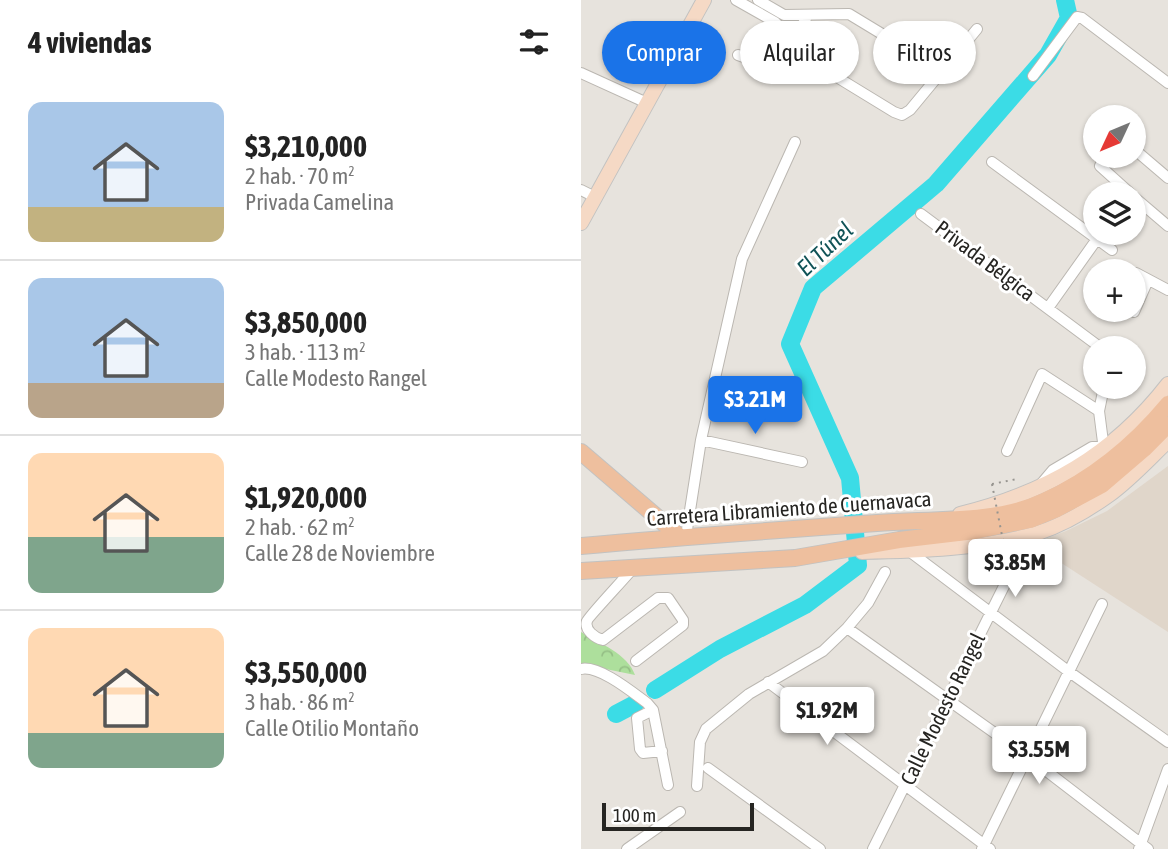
<!DOCTYPE html>
<html lang="es">
<meta charset="utf-8">
<style>
body{margin:0;font-family:"Asap Condensed",sans-serif;background:#f2f2f2;color:#222;height:100vh;display:flex;flex-direction:column;font-size:26px;white-space:nowrap}
*{box-sizing:border-box;margin:0}
p{font-size:23px;color:#767676}
.icon{flex:none;width:38px;height:38px;fill:none;stroke:currentColor;stroke-width:2;stroke-linecap:round;stroke-linejoin:round}
.map{position:relative;flex:1;overflow:hidden}
.drawer{display:flex;flex-direction:column;background:#fff;width:581px}
.drawer>*{flex:none}
.hud{position:absolute;left:21px;top:21px;width:460px;height:63px;display:flex;gap:14px}
.needle{width:46px;rotate:226deg}
.tools{position:absolute;left:502px;top:105px;display:grid;gap:14px}
.tools a{display:grid;place-items:center;width:63px;height:63px;border-radius:50%;background:#fff;box-shadow:0 2px 5px #0004;font-size:35px}
.scale{position:absolute;left:21px;bottom:18px;width:152px;box-sizing:border-box;padding-left:7px;border:4px solid #262522;border-top:0;font-size:19px;line-height:24px;white-space:nowrap;color:#262522;-webkit-text-stroke:5px #fff;paint-order:stroke}
.price{position:absolute;translate:-50% -60px;padding:0 16px;border-radius:7px;background:#fff;color:#222;font-size:23px;line-height:46px;filter:drop-shadow(0 2px 4px #0008)}
.price::after{content:'';position:absolute;left:50%;top:42px;width:21px;height:16px;margin-left:-10px;background:inherit;clip-path:polygon(0 0,100% 0,50% 100%)}
.price.current{background:#1a73e8;color:#fff}
ul{padding:0;list-style:none}
li{display:flex;align-items:center;gap:21px;height:175px;padding:0 28px}
li+li{border-top:2px solid #e0e0e0}
li span{display:grid;place-items:center;flex:none;width:196px;height:140px;border-radius:14px;color:#555}
li>.icon{margin-inline-start:auto}
span .icon{width:84px;height:84px;fill:#fffc;stroke-width:1}
li b{font-size:30px}
h2{display:flex;justify-content:space-between;align-items:center;height:84px;padding:0 28px;font-size:30px}
.tag{padding:0 24px;border-radius:32px;background:#fff;box-shadow:0 2px 5px #0004;font-size:24px;line-height:63px}
.tag.current{background:#1a73e8;color:#fff}
main{display:flex;flex:1;min-height:0}
.map>svg:first-child{display:block}
.built{fill:#e0d6ca}
.forest{fill:url(#forest-crowns)}
.lines{fill:none;stroke-linecap:round;stroke-linejoin:round}
.river{stroke:#3bdce6;stroke-width:18}
.minor-casing{stroke:#bbb7b1;stroke-width:12}
.major-casing{stroke:#c2c2c1;stroke-width:16}
.highway-casing{stroke:#c2c2c1;stroke-width:18}
.path{stroke:#979590;stroke-width:2;stroke-dasharray:2 5;stroke-linecap:butt}
.minor{stroke:#fff;stroke-width:10}
.major{stroke:#f5d9c5;stroke-width:14}
.highway{stroke:#eebf9e;stroke-width:16}
.path-bridge{stroke:#979590;stroke-width:2;stroke-dasharray:2 5;stroke-linecap:butt}
.labels{text-anchor:middle;stroke-width:6;stroke-linejoin:round;paint-order:stroke}
.street-label{font-size:21px;fill:#262522;stroke:#fff}
.water-label{font-size:23px;font-style:italic;fill:#105357;stroke:#fff}
</style>
<main>
<section class="drawer">
<h2>4 viviendas<svg class="icon" aria-label="filters" viewBox="0 0 24 24"><path d="M4 7h16M4 17h16"/><circle cx="9" cy="7" r="2"/><circle cx="15" cy="17" r="2"/></svg></h2>
<ul>
<li><span style="background:linear-gradient(#a9c7e8 75%,#c2b280 0)"><svg class="icon" aria-label="home" viewBox="0 0 24 24"><path d="M3 11l9-7 9 7M6 9v11h12V9"/></svg></span><div><b>$3,210,000</b><p>2 hab. · 70 m²</p><p>Privada Camelina</p></div></li>
<li><span style="background:linear-gradient(#a9c7e8 75%,#b9a48a 0)"><svg class="icon" aria-label="home" viewBox="0 0 24 24"><path d="M3 11l9-7 9 7M6 9v11h12V9"/></svg></span><div><b>$3,850,000</b><p>3 hab. · 113 m²</p><p>Calle Modesto Rangel</p></div></li>
<li><span style="background:linear-gradient(#ffd9b3 60%,#7fa58c 0)"><svg class="icon" aria-label="home" viewBox="0 0 24 24"><path d="M3 11l9-7 9 7M6 9v11h12V9"/></svg></span><div><b>$1,920,000</b><p>2 hab. · 62 m²</p><p>Calle 28 de Noviembre</p></div></li>
<li><span style="background:linear-gradient(#ffd9b3 75%,#7fa58c 0)"><svg class="icon" aria-label="home" viewBox="0 0 24 24"><path d="M3 11l9-7 9 7M6 9v11h12V9"/></svg></span><div><b>$3,550,000</b><p>3 hab. · 86 m²</p><p>Calle Otilio Montaño</p></div></li>
</ul>
</section>
<div class="map">
<svg width="587" height="849" viewBox="0 0 587 849">
<defs>
<pattern id="forest-crowns" width="20" height="18" patternUnits="userSpaceOnUse" patternTransform="scale(1.75)"><rect width="20" height="18" fill="#addf9c"/><path d="M2 6a3 3 0 1 1 6 0M12 15a3 3 0 1 1 6 0" fill="none" stroke="#95bf86"/></pattern>
</defs>
<rect width="100%" height="100%" fill="#e7e3dd"/>
<!-- built -->
<path class="built" d="M587 466V632L451 544 485 531 526 511Z"/>
<!-- forest -->
<path class="forest" d="M0 632C18 643 47 654 54 675L5 665 0 666Z"/>
<g class="lines">
<!-- river -->
<path class="river" d="M74 690 139 649 224 605 277 565 269 478 209 344 232 288 355 184 467 55 488 18 484 0
M35 714 54 704"/>
<!-- minor casing -->
<g class="minor-casing">
<path id="minor" d="M155 0 194 22 241 68 313 112 321 115 329 110 396 29
M177 0 203 15 268 14 362 71
M213 39 227 15
M157 55 171 60 194 22
M0 73 66 103
M452 76 496 17 501 18 587 83
M553 149 587 178
M524 156 519 166 550 194
M411 162 531 250
M0 190 14 197
M553 197 587 226
M340 214 520 348
M555 273 587 290
M467 308 516 239
M553 312 567 280
M120 440 221 462
M523 450 518 411 523 387
M426 451 461 374 518 411
M461 483 472 470 511 447H517L521 451
M105 536 120 440 161 259 214 142
M328 551 487 671 587 742
M53 567C47 575 7 617 6 621 3 630 14 638 22 640L77 598H87L102 620V625L55 661
M266 628 446 756 567 849
M0 669C18 665 51 692 66 703L72 710 87 785
M187 682 409 849
M72 710 56 718 59 749 62 753 81 751
M127 768 239 849
M116 786 119 742 125 729 168 694 242 651 266 628 287 603 304 572
M46 849 99 812
M292 849 431 570
M401 849 521 604
M558 849 587 769"/>
</g>
<!-- major casing -->
<g class="major-casing">
<path id="major" d="M0 223 123 0
M379 514C464 493 532 455 587 384
M281 552C338 551 401 549 457 533 481 525 507 510 528 495 549 480 568 459 587 441"/>
</g>
<!-- highway casing -->
<g class="highway-casing">
<path id="highway" d="M0 452 99 537
M0 546C98 537 197 530 296 523 348 519 415 524 463 501 511 479 553 445 587 404
M0 571 214 558 318 540 394 531 449 520 476 509 521 485 563 449 587 425"/>
</g>
<!-- path -->
<path class="path" d="M411 484 436 479V481
M412 581 425 556"/>
<!-- minor -->
<use href="#minor" class="minor"/>
<!-- major -->
<use href="#major" class="major"/>
<!-- highway -->
<use href="#highway" class="highway"/>
<!-- path-bridge -->
<path class="path-bridge" d="M411 484 425 556"/>
</g>
<g class="labels">
<!-- street labels -->
<g class="street-label">
<text transform="translate(404 261) rotate(37)" y="7">Privada Bélgica</text>
<text transform="translate(208 509) rotate(-4)" y="7">Carretera Libramiento de Cuernavaca</text>
<text transform="translate(362 709) rotate(-64)" y="7">Calle Modesto Rangel</text>
</g>
<!-- water labels -->
<g class="water-label">
<text transform="translate(244 249) rotate(-43)" y="8">El Túnel</text>
</g>
</g>
</svg>
<div class="tools">
<a><svg class="needle" viewBox="-14 -14 28 28"><path d="M0-13l5 13h-10z" fill="#e53935"/><path d="M0 13l5-13h-10z" fill="#767676"/></svg></a>
<a><svg class="icon" aria-label="layers" viewBox="0 0 24 24"><path d="M12 4l9 5-9 5-9-5zM3 14l9 5 9-5"/></svg></a>
<a>+</a>
<a>−</a>
</div>
<div class="scale">100 m</div>
<b class="price current" style="left:174px;top:436px">$3.21M</b>
<b class="price" style="left:434px;top:599px">$3.85M</b>
<b class="price" style="left:246px;top:747px">$1.92M</b>
<b class="price" style="left:458px;top:786px">$3.55M</b>
<div class="hud">
<a class="tag current">Comprar</a>
<a class="tag">Alquilar</a>
<a class="tag">Filtros</a>
</div>
</div>
</main>
